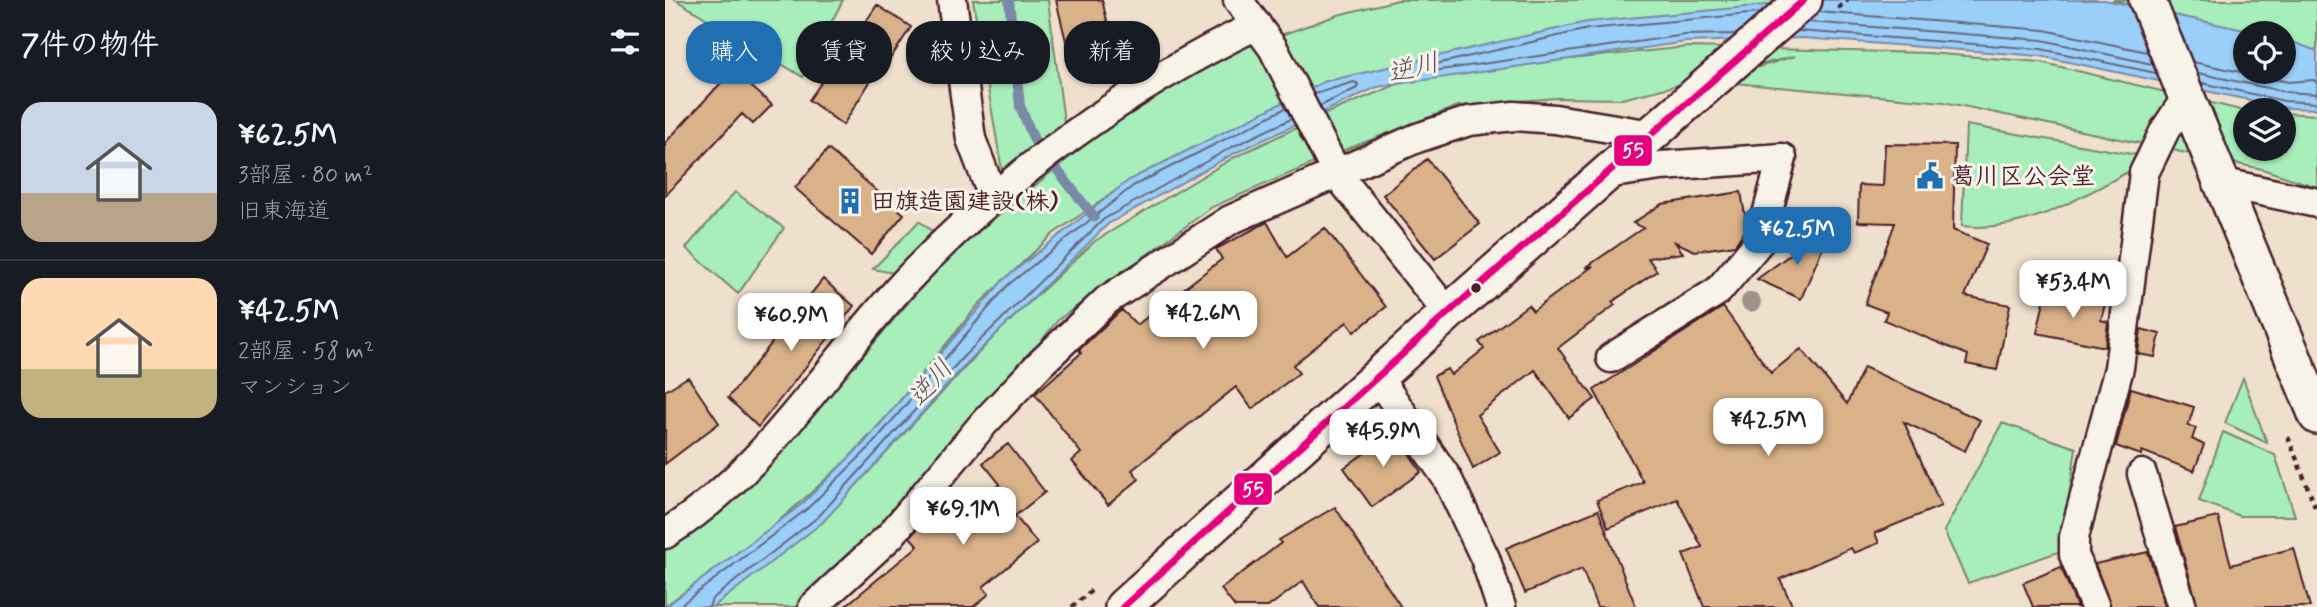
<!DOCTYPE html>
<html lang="ja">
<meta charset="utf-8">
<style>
body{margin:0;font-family:Mynerve,"Klee One",sans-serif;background:#20242c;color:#f1f3f6;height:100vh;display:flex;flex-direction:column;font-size:26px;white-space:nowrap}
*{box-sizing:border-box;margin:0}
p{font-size:23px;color:#9ea1a6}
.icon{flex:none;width:38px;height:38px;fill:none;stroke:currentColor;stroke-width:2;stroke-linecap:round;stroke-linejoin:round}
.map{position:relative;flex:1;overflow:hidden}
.details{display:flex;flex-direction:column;background:#171b24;width:665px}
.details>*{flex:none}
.top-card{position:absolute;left:21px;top:21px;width:665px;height:63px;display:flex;gap:14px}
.controls{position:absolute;left:1568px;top:21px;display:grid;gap:14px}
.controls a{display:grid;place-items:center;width:63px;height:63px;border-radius:50%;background:#171b24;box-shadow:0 2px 5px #0004;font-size:35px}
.price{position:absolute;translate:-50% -60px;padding:0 16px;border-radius:14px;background:#fff;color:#222;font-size:23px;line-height:46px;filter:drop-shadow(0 2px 4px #0008)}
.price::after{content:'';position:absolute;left:50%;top:42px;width:21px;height:16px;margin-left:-10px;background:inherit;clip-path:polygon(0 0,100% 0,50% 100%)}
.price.active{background:#1f6fb2;color:#fff}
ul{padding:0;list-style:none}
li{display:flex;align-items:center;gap:21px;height:175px;padding:0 21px}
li+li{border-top:2px solid #363941}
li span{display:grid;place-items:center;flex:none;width:196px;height:140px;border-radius:21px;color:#555}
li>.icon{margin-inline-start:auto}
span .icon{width:84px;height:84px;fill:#fffc;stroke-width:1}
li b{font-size:30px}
h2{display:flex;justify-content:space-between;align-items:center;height:84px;padding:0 21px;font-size:30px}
.tag{padding:0 24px;border-radius:28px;background:#171b24;box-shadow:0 2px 5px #0004;font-size:24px;line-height:63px}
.tag.active{background:#1f6fb2;color:#fff}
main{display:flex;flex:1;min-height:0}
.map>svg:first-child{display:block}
.green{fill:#a7eeba;stroke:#788672;stroke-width:2}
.water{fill:#99cff8;stroke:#7989a6;stroke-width:2}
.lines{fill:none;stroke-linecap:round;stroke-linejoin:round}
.shore{stroke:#6a657d;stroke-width:2}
.stream{stroke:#7989a6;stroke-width:10}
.building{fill:#d9b28a;stroke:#4a1f2b;stroke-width:2}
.minor-casing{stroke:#4a1f2b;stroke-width:33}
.tertiary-casing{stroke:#4a1f2b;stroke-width:40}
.path{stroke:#4a1f2b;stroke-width:4.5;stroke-dasharray:5 5;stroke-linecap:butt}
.minor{stroke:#f7f3e8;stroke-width:28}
.tertiary{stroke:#f7f3e8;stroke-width:35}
.bus-1-casing{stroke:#f7f3e8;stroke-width:12}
.bus-1{stroke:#e5007d;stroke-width:7}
.tree{fill:#a09287}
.bus-dot{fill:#4a1f2b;stroke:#f7f3e8;stroke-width:2.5}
.labels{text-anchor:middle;stroke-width:6;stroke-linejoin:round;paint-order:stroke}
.poi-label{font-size:24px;font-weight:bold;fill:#4a1f2b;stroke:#f7f3e8;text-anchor:start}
.water-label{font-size:26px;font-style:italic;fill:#5e4b5e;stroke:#f7f3e8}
.line-badge{stroke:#f7f3e8;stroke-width:2.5}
.badge-label{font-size:19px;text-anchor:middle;font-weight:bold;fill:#fff}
</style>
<main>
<section class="details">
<h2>7件の物件<svg class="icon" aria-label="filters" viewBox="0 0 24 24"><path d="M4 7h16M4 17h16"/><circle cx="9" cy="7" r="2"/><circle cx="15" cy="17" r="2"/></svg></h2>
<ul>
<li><span style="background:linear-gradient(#c9d6e8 65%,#b9a48a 0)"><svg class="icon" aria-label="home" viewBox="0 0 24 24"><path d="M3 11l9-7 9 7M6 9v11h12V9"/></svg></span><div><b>¥62.5M</b><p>3部屋 · 80 m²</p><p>旧東海道</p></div></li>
<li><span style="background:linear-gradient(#ffd9b3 65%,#c2b280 0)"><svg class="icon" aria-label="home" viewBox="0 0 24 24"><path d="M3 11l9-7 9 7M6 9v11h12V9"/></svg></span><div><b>¥42.5M</b><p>2部屋 · 58 m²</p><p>マンション</p></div></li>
</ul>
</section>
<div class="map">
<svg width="1652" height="607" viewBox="0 0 1652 607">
<rect width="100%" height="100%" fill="#eee0cc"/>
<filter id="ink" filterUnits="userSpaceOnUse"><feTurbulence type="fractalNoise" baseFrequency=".0143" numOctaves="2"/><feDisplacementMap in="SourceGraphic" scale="14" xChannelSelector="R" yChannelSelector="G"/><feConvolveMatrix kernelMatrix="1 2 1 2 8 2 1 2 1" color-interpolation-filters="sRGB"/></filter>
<g filter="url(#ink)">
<!-- green -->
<path class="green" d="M11 0H178L138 77Z
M308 0H383L399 122 340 188Z
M733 0H1138L1059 13H1021L932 22 659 82 472 176 388 234 314 304 224 414 183 459 140 498 99 534 0 606V547L58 508 114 455 280 259 466 107 550 58 673 15Z
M1447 0H1652V54L1619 45V33L1580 35Z
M1023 47 1263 53 1375 62 1580 111V149H1619V113L1652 115V187L1597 169 1279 102 1047 81 1130 56 957 99 892 98 793 106 677 151 547 207 393 320 233 521 143 607H48L174 504 332 333 430 241 568 158 660 114 757 74Z
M1301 125 1478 156 1472 167C1418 196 1361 234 1297 226Z
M70 192 119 228 73 294 21 248Z
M254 221 269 233 246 261 228 273 208 269Z
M1578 378 1602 443 1560 423Z
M1337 423 1411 448 1396 551 1303 583 1279 531Z
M1558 432 1610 455 1630 516H1575L1534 501Z"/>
<!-- water -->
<path class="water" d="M1156 0H1440L1593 33H1580V72H1619V39L1652 51V109L1622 108 1375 56 1138 38 1021 42 712 87 570 153 443 224 304 361 158 522 48 607H0L137 504 199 443 338 280 464 180 658 82 922 22Z"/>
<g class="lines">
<!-- shore -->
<path class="shore" d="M1153 12 1379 30 1482 52
M1143 22 1377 40 1487 64
M1133 31 1376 49 1491 73
M1071 34 1020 35 768 71 764 68 767 65 923 29 1095 13
M1528 62 1623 82 1649 80 1652 83
M1533 73 1621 92 1652 94
M1537 83 1619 101 1652 103
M649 94 689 82 693 84 692 88 655 106
M13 607 142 509 204 448 343 285 468 186 621 108
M44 607 47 599 153 517 299 356 439 219 567 147 626 119"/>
<!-- stream -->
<path class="stream" d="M344 0 355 106 369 140 429 217"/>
</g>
<!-- building -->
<path class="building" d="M391 0H437L449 49 436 52 437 58 407 66Z
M212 5 246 27 214 76 210 74 178 125 144 100 173 59 175 61Z
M68 70 107 105 88 124 77 114 0 196V143Z
M1220 144 1290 145 1288 230 1322 244 1300 296 1345 305 1332 370 1301 364 1303 355 1219 320 1222 312 1200 304 1230 223 1193 222 1194 185 1218 186Z
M163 149 239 214 206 254 130 188Z
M762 159 815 224 770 259 718 195Z
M1076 192 1082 227 1070 245 1030 251 1010 242 1018 253 983 258 992 271 947 302 950 305 893 348 930 399 904 418 870 370 812 415 835 452 808 469 769 376 782 369 786 375 819 349 814 342 863 305 868 311 928 266 920 268 978 228 968 223 997 204Z
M602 222 622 257 660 228 721 307 689 332 682 322 628 365 634 373 587 409 571 387 467 470 474 479 443 505 407 461 416 453 370 394 416 353 414 350 453 313 457 310 472 325 557 259 551 249Z
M1168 223 1136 299 1092 279Z
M158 279 189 306 93 427 63 398Z
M1381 292 1440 304 1436 320 1443 322 1440 347 1372 333Z
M1058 307 1106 373 1136 349 1182 404 1199 367 1315 420 1300 451 1239 422 1276 506 1210 533 1214 543 1189 553 1186 548 1115 579 1128 607H1039L1018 554 1037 547 1012 499 943 528 932 500 978 482 929 390Z
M1476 329 1495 334 1490 357 1473 354Z
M23 377 54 423 0 464V391Z
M1466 388 1529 407 1523 426 1531 428 1527 439 1539 445 1529 471 1477 451 1476 455 1451 446Z
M730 431 756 472 707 507 679 468Z
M343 444 380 492 350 516 372 543 318 587 324 594 308 607H179L253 546 245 537 263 517 276 532 335 484 318 463Z
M670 507 736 607H654L638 581 603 607H570L556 589 616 543 614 540Z
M933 510 971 607H932L917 569 860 593 841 548Z
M1553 517 1566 565 1629 548 1645 607H1533L1510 527Z
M1483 552 1500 607H1446L1430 564Z
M1396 567 1412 607H1368L1358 583Z"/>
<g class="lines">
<!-- minor casing -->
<g class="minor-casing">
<path id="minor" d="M287 0 306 139 328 197
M573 0 608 48 672 174 783 313
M941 174 996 166 1117 158 1095 241 1053 291 946 358
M1559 183 1652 203
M713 378 782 478 820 558 836 607
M1477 474 1517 607
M0 534C100 472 161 367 240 282 337 178 463 87 592 25
M148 607 225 536 319 423 375 364 442 300 565 220 752 138 804 121 849 116 890 119 987 135
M1430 607 1409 555V537L1454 368 1479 173 1500 130 1523 95"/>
</g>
<!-- tertiary casing -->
<g class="tertiary-casing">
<path id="tertiary" d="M1482 0 1652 416
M458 607 783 313 1139 0"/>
</g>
<!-- path -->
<path class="path" d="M1173 8 1183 0
M1623 437 1652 511
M407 607 427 590"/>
<!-- minor -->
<use href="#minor" class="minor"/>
<!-- tertiary -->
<use href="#tertiary" class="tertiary"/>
<!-- bus-1 casing -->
<g class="bus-1-casing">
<path id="bus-1" d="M458 607 783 313 1139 0"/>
</g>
<!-- bus-1 -->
<use href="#bus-1" class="bus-1"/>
</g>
<!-- trees -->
<circle class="tree" cx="1086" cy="302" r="10"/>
</g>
<!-- icons -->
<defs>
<g id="civic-bare" transform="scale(2.1)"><path d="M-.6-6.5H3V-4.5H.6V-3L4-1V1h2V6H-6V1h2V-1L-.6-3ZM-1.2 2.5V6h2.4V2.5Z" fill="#1f6fb2" stroke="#f7f3e8" stroke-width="2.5" paint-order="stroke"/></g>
<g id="building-bare" transform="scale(2.1)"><path d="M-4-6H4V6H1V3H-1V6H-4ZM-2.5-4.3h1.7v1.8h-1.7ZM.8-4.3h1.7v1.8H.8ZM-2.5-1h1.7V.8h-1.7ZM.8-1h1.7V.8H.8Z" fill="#1f6fb2" stroke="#f7f3e8" stroke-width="2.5" paint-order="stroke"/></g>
</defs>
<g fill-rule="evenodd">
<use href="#civic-bare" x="1265" y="176"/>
<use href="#building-bare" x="185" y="201"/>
</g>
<!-- markers -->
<circle class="bus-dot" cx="811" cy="288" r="6"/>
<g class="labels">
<!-- poi labels -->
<g class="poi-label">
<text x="1286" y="184">葛川区公会堂</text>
<text x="206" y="209">田旗造園建設(株)</text>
</g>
<!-- water labels -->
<g class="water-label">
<text transform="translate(748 67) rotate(-14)" y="9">逆川</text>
<text transform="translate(265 382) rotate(-49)" y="9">逆川</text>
</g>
</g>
<g class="line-badge">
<rect x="948" y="134" width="40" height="33" rx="7" fill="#e5007d"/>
<rect x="568" y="472" width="40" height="34" rx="7" fill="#e5007d"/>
</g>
<g class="badge-label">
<text x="968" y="157">55</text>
<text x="588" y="496">55</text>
</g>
</svg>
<div class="controls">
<a><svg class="icon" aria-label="locate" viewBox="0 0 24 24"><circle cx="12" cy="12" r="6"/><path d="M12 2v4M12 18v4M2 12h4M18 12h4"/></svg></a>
<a><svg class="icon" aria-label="layers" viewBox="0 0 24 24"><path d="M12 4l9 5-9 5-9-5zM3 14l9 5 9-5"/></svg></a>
</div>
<b class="price active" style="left:1132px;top:267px">¥62.5M</b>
<b class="price" style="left:1408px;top:320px">¥53.4M</b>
<b class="price" style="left:538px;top:351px">¥42.6M</b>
<b class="price" style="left:126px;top:353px">¥60.9M</b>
<b class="price" style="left:1103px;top:458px">¥42.5M</b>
<b class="price" style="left:718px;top:469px">¥45.9M</b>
<b class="price" style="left:298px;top:547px">¥69.1M</b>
<div class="top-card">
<a class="tag active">購入</a>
<a class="tag">賃貸</a>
<a class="tag">絞り込み</a>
<a class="tag">新着</a>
</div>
</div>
</main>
